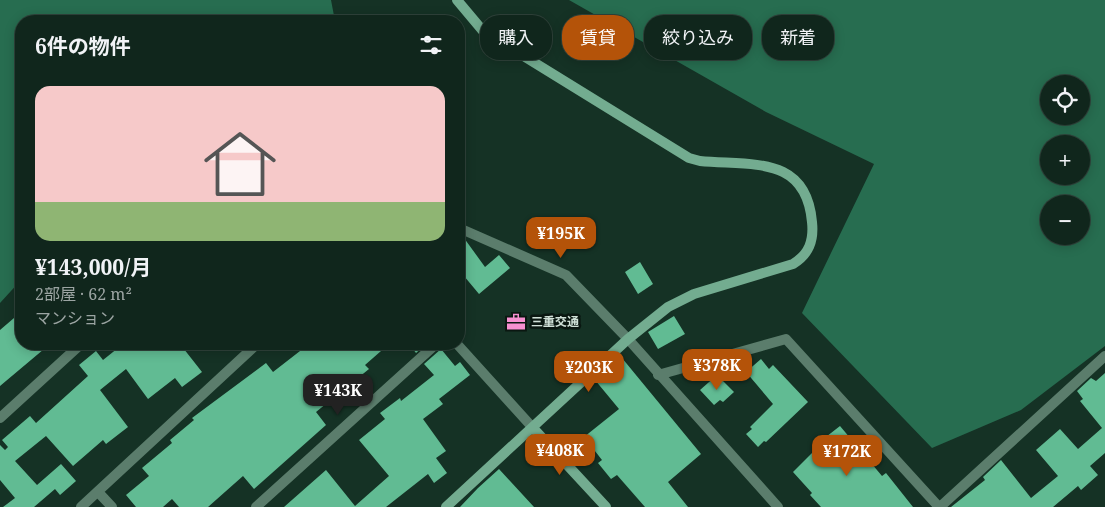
<!DOCTYPE html>
<html lang="ja">
<meta charset="utf-8">
<style>
body{margin:0;font-family:"Noto Serif","Noto Sans JP",serif;background:#1e3229;color:#f1f3f6;height:100vh;display:flex;flex-direction:column;font-size:19px;white-space:nowrap}
*{box-sizing:border-box;margin:0}
p{font-size:16px;color:#9ca5a3}
.icon{flex:none;width:28px;height:28px;fill:none;stroke:currentColor;stroke-width:2;stroke-linecap:round;stroke-linejoin:round}
.map{position:relative;flex:1;overflow:hidden}
.panel{position:absolute;left:15px;top:15px;width:450px;height:335px;display:flex;flex-direction:column;background:#10261c;border-radius:20px;box-shadow:0 2px 12px #0003,0 0 0 1px #30433b}
.panel>*{flex:none}
.top-card{position:absolute;left:480px;top:15px;width:475px;height:45px;display:flex;gap:10px}
.fabs{position:absolute;left:1040px;top:75px;display:grid;gap:10px}
.fabs a{display:grid;place-items:center;width:50px;height:50px;border-radius:50%;background:#10261c;box-shadow:0 2px 12px #0003,0 0 0 1px #30433b;font-size:25px}
.price{position:absolute;translate:-50% -42px;padding:0 11px;border-radius:10px;background:#b45309;color:#fff;font-size:16px;line-height:32px;filter:drop-shadow(0 1px 2px #0008)}
.price::after{content:'';position:absolute;left:50%;top:30px;width:15px;height:11px;margin-left:-8px;background:inherit;clip-path:polygon(0 0,100% 0,50% 100%)}
.price.current{background:#222;color:#fff}
ul{padding:0;list-style:none}
li{display:grid;align-content:center;gap:10px;height:265px;padding:0 20px}
li+li{border-top:1px solid #30433b}
li span{display:grid;place-items:center;height:155px;border-radius:15px;color:#555}
li>.icon{margin-inline-start:auto}
span .icon{width:90px;height:90px;fill:#fffc;stroke-width:1}
li b{font-size:21px}
h2{display:flex;justify-content:space-between;align-items:center;height:60px;padding:0 20px;font-size:21px}
.chip{padding:0 18px;border-radius:20px;background:#10261c;box-shadow:0 2px 12px #0003,0 0 0 1px #30433b;font-size:18px;line-height:45px}
.chip.current{background:#b45309;color:#fff}
.map>svg:first-child{display:block}
.forest{fill:#276d50;fill-rule:evenodd}
.building{fill:#61bb93}
.lines{fill:none;stroke-linecap:round;stroke-linejoin:round}
.street{stroke:#5b7d6c;stroke-width:10}
.secondary{stroke:#73ac90;stroke-width:10}
.labels{text-anchor:middle;stroke-width:5;stroke-linejoin:round;paint-order:stroke}
.poi-label{font-size:12px;font-weight:bold;fill:#d0e1d8;stroke:#0a1711;text-anchor:start}
</style>
<div class="map">
<svg width="1105" height="507" viewBox="0 0 1105 507">
<rect width="100%" height="100%" fill="#153225"/>
<!-- forest -->
<path class="forest" d="M0 0H331L335 21H21V280L0 303Z
M569 0H1105V346L1021 410 932 448 802 313 874 164 766 112ZM1049 84H1081V116H1049ZM1049 144H1081V176H1049ZM1049 204H1081V236H1049Z"/>
<!-- building -->
<path class="building" d="M459 235 464 238 485 267 499 255 510 268 479 294 459 270Z
M640 262 653 284 638 294 625 272Z
M21 312V344H50L0 386V330Z
M674 316 685 334 658 349 648 332Z
M123 344H180L202 372 182 387 175 378 148 399 126 369 100 390 128 427 106 444 103 440 73 466 46 436 15 461 37 485 61 464 76 481 60 495 55 489 34 507H3L15 498 0 480V445L5 450 8 447 2 440 30 416 36 423 88 376 79 365 96 351 103 360Z
M309 344H389L365 365 369 369 316 412 326 425 254 489 243 476 208 507H179L172 499 163 507H136L126 495 149 476 142 468 172 443 170 440 194 420 192 418 266 363 273 372Z
M409 344H426L416 353Z
M441 349 455 366 460 362 470 375 439 399 443 404 423 419 446 451 436 458 447 473 434 483 428 474 386 507H284L326 470 355 506 389 476 359 440 385 419 380 413 400 398 401 401 434 375 424 364Z
M622 358 701 454 668 482 688 507H645L617 475 611 479 598 463 602 460 584 437 619 409 595 380Z
M761 359 769 369 773 365 808 402 766 442 764 441 758 447 746 434 752 429 750 427 773 404 746 372Z
M1105 373V453L1090 466 1098 475 1081 490 1078 486 1053 507H951L985 480 983 477 1001 460 1031 498 1058 476 1036 450 1060 429 1078 449 1102 428 1080 401 1083 399 1077 391 1091 378 1096 381Z
M717 375 734 392 723 402 720 400 714 405 700 390Z
M840 426 882 476 886 473 913 507H821L810 495 812 493 793 472 815 450 813 447Z
M499 469 534 507H460L478 488Z"/>
<g class="lines">
<!-- street -->
<path class="street" d="M459 228 566 275 628 339 778 507
M457 344 533 428
M658 375 786 339 939 507
M0 418 81 344
M98 492 112 507
M81 507 257 344
M256 507 436 344
M940 507 1105 356"/>
<!-- secondary -->
<path class="secondary" d="M533 428 606 507
M446 507 628 339 668 307 694 294 793 264C809 254 814 241 812 222 806 155 752 166 700 161L689 158 483 31 457 0"/>
</g>
<!-- icons -->
<defs>
<g id="office-bare" transform="scale(1.5)"><path d="M-6-3h4V-5.5h4V-3h4V5H-6ZM-1-4.5V-3h2v-1.5ZM-6 0V1H6V0Z" fill="#f690d0" stroke="#0a1711" stroke-width="2.5" paint-order="stroke"/></g>
</defs>
<g fill-rule="evenodd">
<use href="#office-bare" x="516" y="322"/>
</g>
<g class="labels">
<!-- poi labels -->
<g class="poi-label">
<text x="531" y="326">三重交通</text>
</g>
</g>
</svg>
<div class="fabs">
<a><svg class="icon" aria-label="locate" viewBox="0 0 24 24"><circle cx="12" cy="12" r="6"/><path d="M12 2v4M12 18v4M2 12h4M18 12h4"/></svg></a>
<a>+</a>
<a>−</a>
</div>
<b class="price" style="left:561px;top:259px">¥195K</b>
<b class="price" style="left:717px;top:391px">¥378K</b>
<b class="price" style="left:589px;top:393px">¥203K</b>
<b class="price current" style="left:338px;top:416px">¥143K</b>
<b class="price" style="left:560px;top:476px">¥408K</b>
<b class="price" style="left:847px;top:477px">¥172K</b>
<div class="top-card">
<a class="chip">購入</a>
<a class="chip current">賃貸</a>
<a class="chip">絞り込み</a>
<a class="chip">新着</a>
</div>
<section class="panel">
<h2>6件の物件<svg class="icon" aria-label="filters" viewBox="0 0 24 24"><path d="M4 7h16M4 17h16"/><circle cx="9" cy="7" r="2"/><circle cx="15" cy="17" r="2"/></svg></h2>
<ul>
<li><span style="background:linear-gradient(#f6c9c9 75%,#8fb573 0)"><svg class="icon" aria-label="home" viewBox="0 0 24 24"><path d="M3 11l9-7 9 7M6 9v11h12V9"/></svg></span><div><b>¥143,000/月</b><p>2部屋 · 62 m²</p><p>マンション</p></div></li>
</ul>
</section>
</div>
